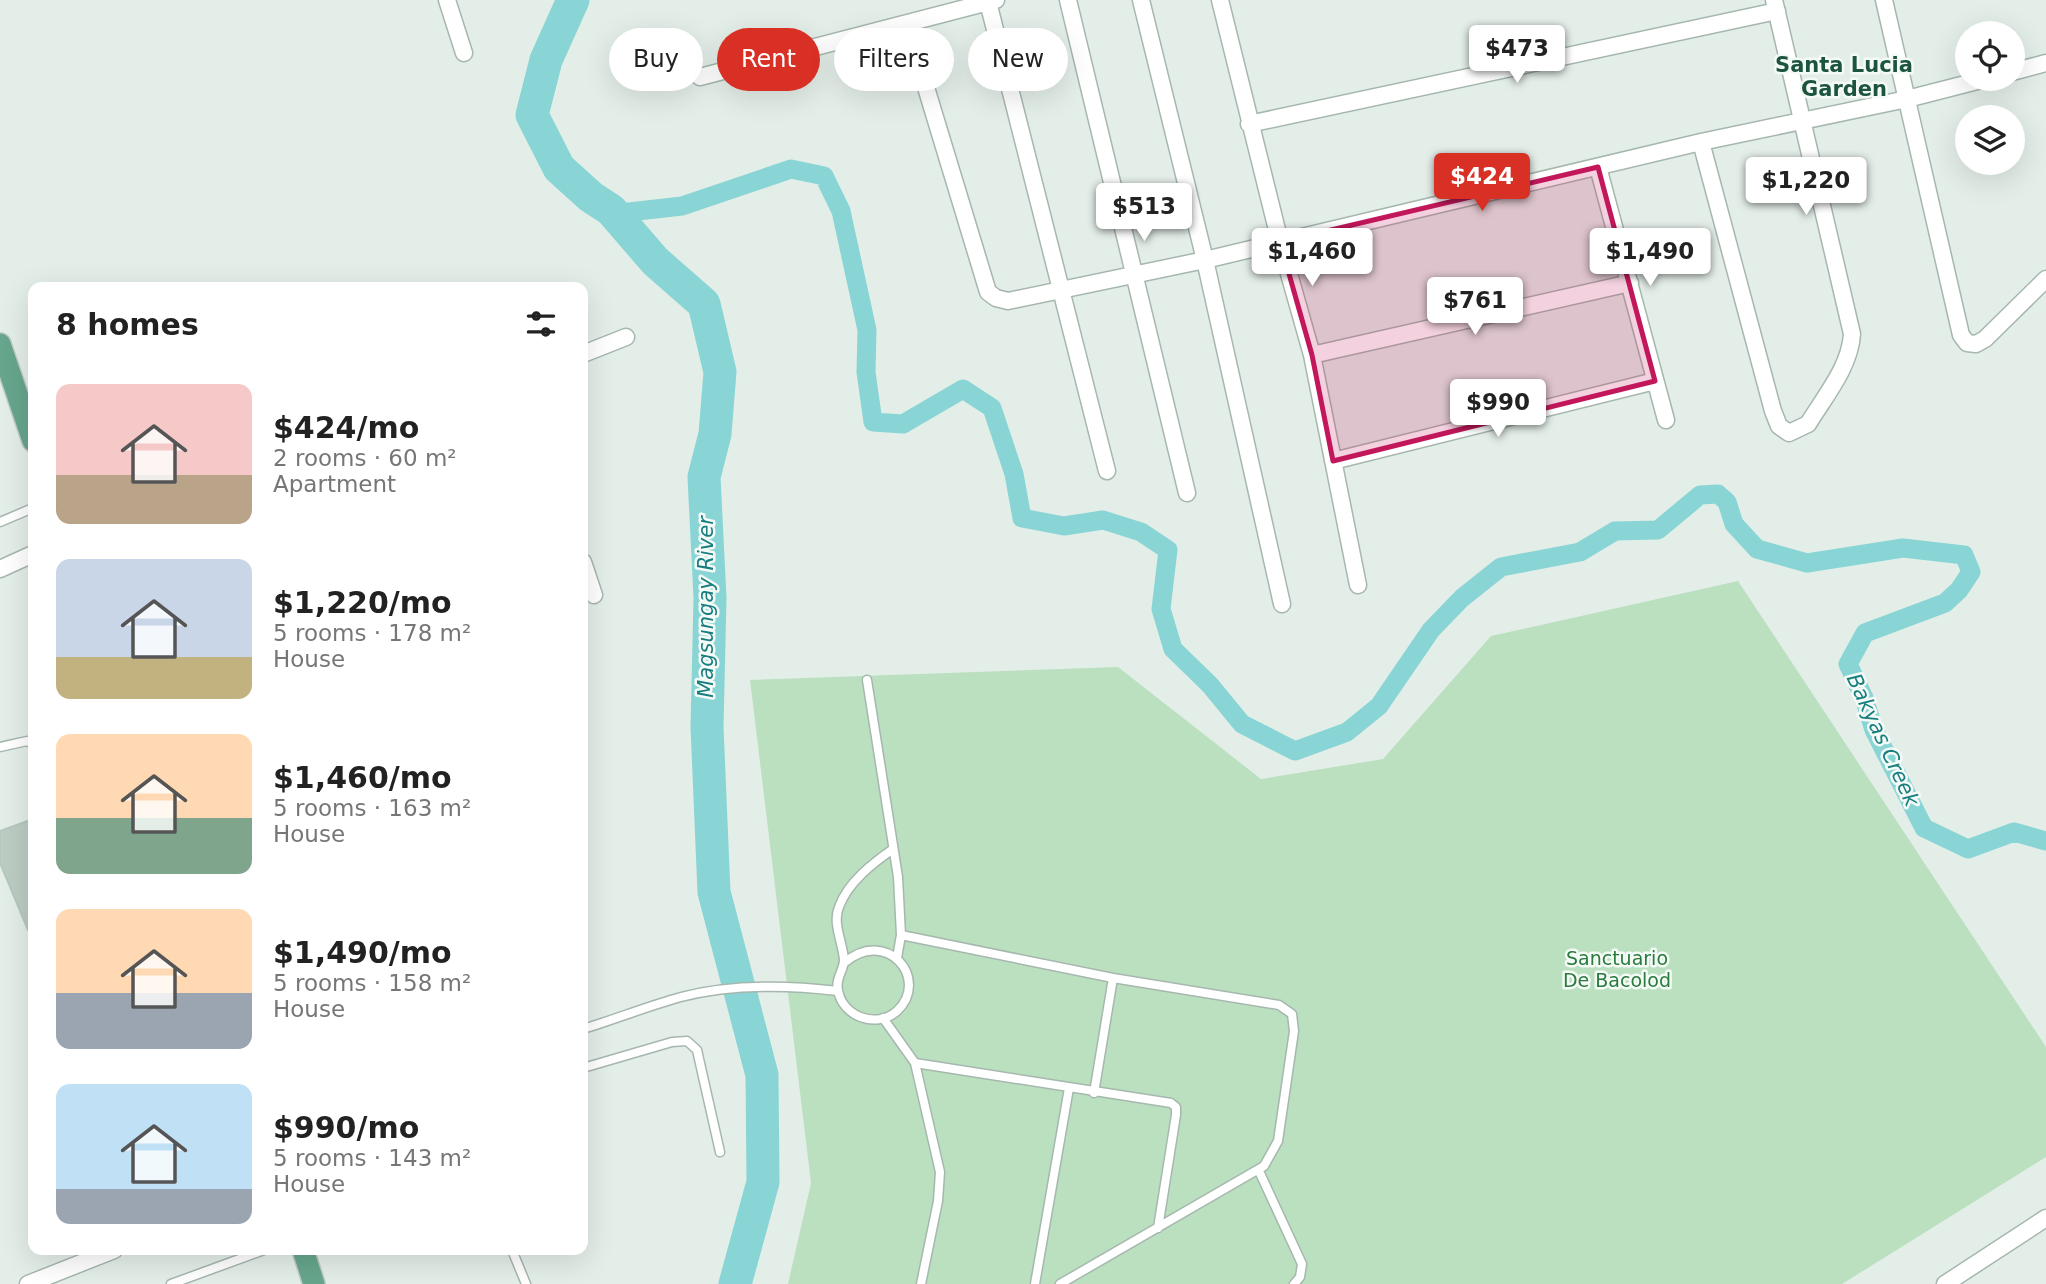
<!DOCTYPE html>
<meta charset="utf-8">
<style>
body{margin:0;font-family:"DejaVu Sans",sans-serif;background:#f6f6f6;color:#222;height:100vh;display:flex;flex-direction:column;font-size:26px;white-space:nowrap}
*{box-sizing:border-box;margin:0}
p{font-size:23px;color:#767676}
.icon{flex:none;width:38px;height:38px;fill:none;stroke:currentColor;stroke-width:2;stroke-linecap:round;stroke-linejoin:round}
.map{position:relative;flex:1;overflow:hidden}
.sheet{position:absolute;left:28px;top:282px;width:560px;height:973px;display:flex;flex-direction:column;background:#fff;border-radius:14px;box-shadow:0 7px 28px #0002}
.sheet>*{flex:none}
.guide{position:absolute;left:609px;top:28px;width:665px;height:63px;display:flex;gap:14px}
.controls{position:absolute;left:1955px;top:21px;display:grid;gap:14px}
.controls a{display:grid;place-items:center;width:70px;height:70px;border-radius:50%;background:#fff;box-shadow:0 7px 28px #0002;font-size:35px}
.price{position:absolute;translate:-50% -60px;padding:0 16px;border-radius:7px;background:#fff;color:#222;font-size:23px;line-height:46px;filter:drop-shadow(0 2px 4px #0008)}
.price::after{content:'';position:absolute;left:50%;top:42px;width:21px;height:16px;margin-left:-10px;background:inherit;clip-path:polygon(0 0,100% 0,50% 100%)}
.price.selected{background:#d93025;color:#fff}
ul{padding:0;list-style:none}
li{display:flex;align-items:center;gap:21px;height:175px;padding:0 28px}
li span{display:grid;place-items:center;flex:none;width:196px;height:140px;border-radius:14px;color:#555}
li>.icon{margin-inline-start:auto}
span .icon{width:84px;height:84px;fill:#fffc;stroke-width:1}
li b{font-size:30px}
h2{display:flex;justify-content:space-between;align-items:center;height:84px;padding:0 28px;font-size:30px}
.tag{padding:0 24px;border-radius:32px;background:#fff;box-shadow:0 7px 28px #0002;font-size:24px;line-height:63px}
.tag.selected{background:#d93025;color:#fff}
.map>svg:first-child{display:block}
.green{fill:#bbe0c0}
.lines{fill:none;stroke-linecap:round;stroke-linejoin:round}
.canal{stroke:#89d5d5;stroke-width:19}
.river{stroke:#89d5d5;stroke-width:33}
.building{fill:#bbccc3;stroke:#b5c8be;stroke-width:2}
.lane-casing{stroke:#a6b7ae;stroke-width:11}
.street-casing{stroke:#a6b7ae;stroke-width:19}
.primary-casing{stroke:#c1cac6;stroke-width:24}
.lane{stroke:#fff;stroke-width:8}
.street{stroke:#fff;stroke-width:16}
.primary{stroke:#66a68c;stroke-width:21}
.marked{fill:#c2185b;fill-opacity:0.2;stroke:#c2185b;stroke-width:5;stroke-linejoin:round}
.labels{text-anchor:middle;stroke-width:5;stroke-linejoin:round;paint-order:stroke}
.park-label{font-size:19px;fill:#2a7a3d;stroke:#f4faf6}
.neighbourhood-label{font-size:21px;font-weight:bold;fill:#1c543e;stroke:#f4faf6}
.water-label{font-size:21px;font-style:italic;fill:#187e80;stroke:#f4faf6}
</style>
<div class="map">
<svg width="2046" height="1284" viewBox="0 0 2046 1284">
<rect width="100%" height="100%" fill="#e4eee8"/>
<!-- green -->
<path class="green" d="M1738 581 2046 1047V1157L1842 1284H788L811 1183 750 680 1118 667 1261 779 1383 759 1491 636Z"/>
<g class="lines">
<!-- canal -->
<path class="canal" d="M611 210 620 213 682 206 791 169 824 176 841 211 867 330 866 372 873 422 903 424 963 389 992 408 1014 474 1022 518 1064 526 1103 520 1141 532 1168 550 1161 609 1173 649 1210 685 1242 724 1295 751 1347 732 1379 706 1431 630 1462 598 1501 567 1580 552 1615 531 1658 530 1700 495 1718 494 1727 502 1734 524 1757 549 1807 563 1903 548 1964 555 1971 572 1959 590 1945 603 1865 633 1848 664 1864 698 1874 730 1924 828 1968 849 2014 832 2046 841"/>
<!-- river -->
<path class="river" d="M573 0 546 60 532 115 559 168 591 197 611 210 655 261 704 304 720 372 715 434 704 477 710 598 707 727 714 892 762 1075 763 1182 735 1284"/>
</g>
<!-- building -->
<path class="building" d="M33 819V928L28 930 0 863V831Z"/>
<g class="lines">
<!-- lane casing -->
<g class="lane-casing">
<path id="lane" d="M0 522 33 508
M867 680 898 877 901 935 897 958
M0 747 27 741 33 744
M901 935 1113 978 1279 1005 1292 1014 1294 1031 1278 1141 1264 1166 1060 1284
M844 963C886 926 931 979 897 1011 877 1029 842 1017 838 990 835 979 844 970 844 960 843 943 832 923 839 907 848 882 873 863 893 849
M883 1018 915 1063 940 1172 938 1201 921 1284
M583 1029C616 1019 648 1006 681 997 731 984 787 985 838 991
M915 1063 1171 1103 1176 1107V1115L1158 1228
M583 1068 672 1042 687 1041 697 1050 720 1152
M1094 1093 1113 978
M1259 1171 1302 1264 1300 1277 1294 1284
M512 1250 526 1284
M171 1284 264 1250
M1035 1284 1069 1088"/>
</g>
<!-- street casing -->
<g class="street-casing">
<path id="street" d="M447 0 464 53
M1068 0 1187 493
M1141 0 1205 260 1282 604
M1220 0 1280 242 1312 355 1358 585
M1884 0 1961 335 1967 343 1976 344 1985 339 2046 279
M988 2 1107 471
M867 34 921 71 988 292 996 298 1008 301 1205 260 1701 142 1907 99 1985 79
M2012 72 2046 63
M700 77 996 0
M1249 124 1777 11
M1701 142 1773 411 1779 426 1789 433 1808 424C1825 396 1850 367 1852 334L1774 0
M1598 167 1666 420
M583 354 626 337
M1312 355 1630 283
M1333 461 1655 381
M583 562 594 595
M0 569 33 554
M28 1284 114 1250
M1945 1284 2046 1218"/>
</g>
<!-- primary casing -->
<g class="primary-casing">
<path id="primary" d="M0 344 33 441
M303 1250 314 1284"/>
</g>
<!-- lane -->
<use href="#lane" class="lane"/>
<!-- street -->
<use href="#street" class="street"/>
<!-- primary -->
<use href="#primary" class="primary"/>
</g>
<!-- marked area -->
<path class="marked" d="M1598 167 1655 381 1333 461 1312 355 1280 242Z"/>
<g class="labels">
<!-- park labels -->
<g class="park-label">
<text x="1617" y="965">Sanctuario<tspan x="1617" dy="22">De Bacolod</tspan></text>
</g>
<!-- neighbourhood labels -->
<g class="neighbourhood-label">
<text x="1844" y="72">Santa Lucia<tspan x="1844" dy="24">Garden</tspan></text>
</g>
<!-- water labels -->
<g class="water-label">
<text transform="translate(706 607) rotate(-90)" y="7">Magsungay River</text>
<text transform="translate(1883 740) rotate(65)" y="7">Bakyas Creek</text>
</g>
</g>
</svg>
<div class="controls">
<a><svg class="icon" aria-label="locate" viewBox="0 0 24 24"><circle cx="12" cy="12" r="6"/><path d="M12 2v4M12 18v4M2 12h4M18 12h4"/></svg></a>
<a><svg class="icon" aria-label="layers" viewBox="0 0 24 24"><path d="M12 4l9 5-9 5-9-5zM3 14l9 5 9-5"/></svg></a>
</div>
<b class="price" style="left:1517px;top:85px">$473</b>
<b class="price selected" style="left:1482px;top:213px">$424</b>
<b class="price" style="left:1806px;top:217px">$1,220</b>
<b class="price" style="left:1144px;top:243px">$513</b>
<b class="price" style="left:1312px;top:288px">$1,460</b>
<b class="price" style="left:1650px;top:288px">$1,490</b>
<b class="price" style="left:1475px;top:337px">$761</b>
<b class="price" style="left:1498px;top:439px">$990</b>
<div class="guide">
<a class="tag">Buy</a>
<a class="tag selected">Rent</a>
<a class="tag">Filters</a>
<a class="tag">New</a>
</div>
<section class="sheet">
<h2>8 homes<svg class="icon" aria-label="filters" viewBox="0 0 24 24"><path d="M4 7h16M4 17h16"/><circle cx="9" cy="7" r="2"/><circle cx="15" cy="17" r="2"/></svg></h2>
<ul>
<li><span style="background:linear-gradient(#f6c9c9 65%,#b9a48a 0)"><svg class="icon" aria-label="home" viewBox="0 0 24 24"><path d="M3 11l9-7 9 7M6 9v11h12V9"/></svg></span><div><b>$424/mo</b><p>2 rooms · 60 m²</p><p>Apartment</p></div></li>
<li><span style="background:linear-gradient(#c9d6e8 70%,#c2b280 0)"><svg class="icon" aria-label="home" viewBox="0 0 24 24"><path d="M3 11l9-7 9 7M6 9v11h12V9"/></svg></span><div><b>$1,220/mo</b><p>5 rooms · 178 m²</p><p>House</p></div></li>
<li><span style="background:linear-gradient(#ffd9b3 60%,#7fa58c 0)"><svg class="icon" aria-label="home" viewBox="0 0 24 24"><path d="M3 11l9-7 9 7M6 9v11h12V9"/></svg></span><div><b>$1,460/mo</b><p>5 rooms · 163 m²</p><p>House</p></div></li>
<li><span style="background:linear-gradient(#ffd9b3 60%,#9aa5b1 0)"><svg class="icon" aria-label="home" viewBox="0 0 24 24"><path d="M3 11l9-7 9 7M6 9v11h12V9"/></svg></span><div><b>$1,490/mo</b><p>5 rooms · 158 m²</p><p>House</p></div></li>
<li><span style="background:linear-gradient(#bfe0f5 75%,#9aa5b1 0)"><svg class="icon" aria-label="home" viewBox="0 0 24 24"><path d="M3 11l9-7 9 7M6 9v11h12V9"/></svg></span><div><b>$990/mo</b><p>5 rooms · 143 m²</p><p>House</p></div></li>
</ul>
</section>
</div>
